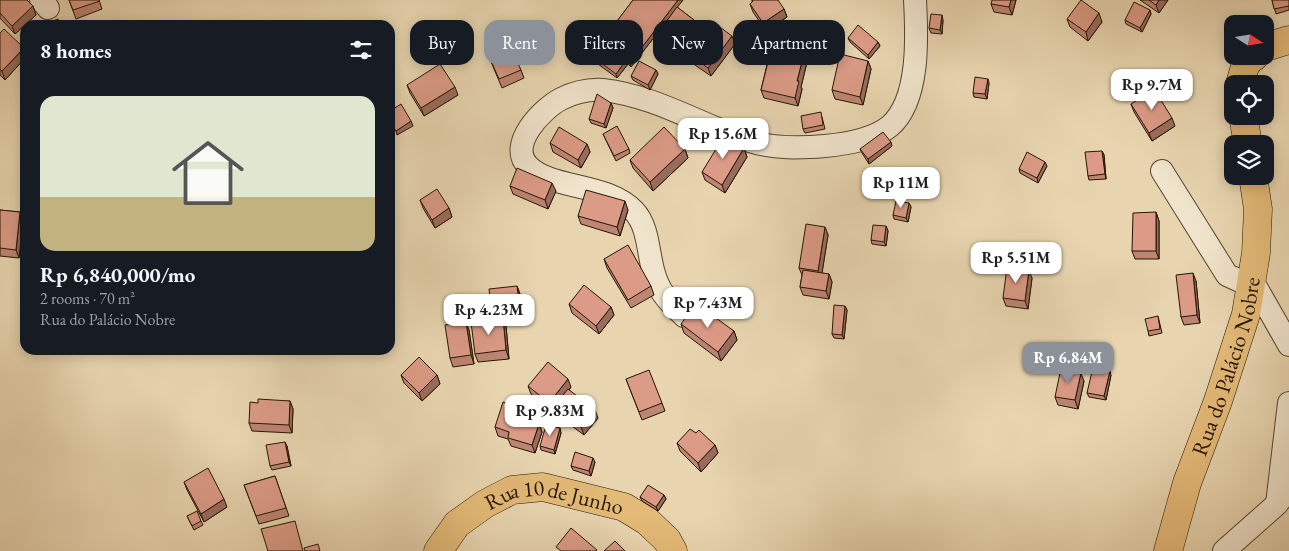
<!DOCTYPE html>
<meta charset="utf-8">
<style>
body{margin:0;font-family:"EB Garamond",serif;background:#20242c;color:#f1f3f6;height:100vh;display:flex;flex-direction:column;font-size:19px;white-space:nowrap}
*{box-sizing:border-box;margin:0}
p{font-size:16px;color:#9ea1a6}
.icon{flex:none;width:28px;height:28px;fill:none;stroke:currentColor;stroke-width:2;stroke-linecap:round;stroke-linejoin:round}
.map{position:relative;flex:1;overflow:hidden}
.drawer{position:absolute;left:20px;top:20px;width:375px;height:335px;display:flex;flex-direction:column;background:#171b24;border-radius:15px;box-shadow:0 2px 12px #0003}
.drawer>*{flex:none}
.top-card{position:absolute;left:410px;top:20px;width:475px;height:45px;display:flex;gap:10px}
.needle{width:32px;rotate:102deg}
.buttons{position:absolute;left:1224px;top:15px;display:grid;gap:10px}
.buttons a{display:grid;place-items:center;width:50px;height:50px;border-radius:10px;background:#171b24;box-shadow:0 2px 12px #0003;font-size:25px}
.price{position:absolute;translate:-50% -42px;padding:0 11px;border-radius:10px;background:#fff;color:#222;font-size:16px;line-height:32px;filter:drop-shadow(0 1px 2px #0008)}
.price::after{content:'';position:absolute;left:50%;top:30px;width:15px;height:11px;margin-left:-8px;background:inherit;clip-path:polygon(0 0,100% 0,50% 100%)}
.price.active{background:#8c9099;color:#fff}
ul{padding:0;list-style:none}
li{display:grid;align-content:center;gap:10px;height:265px;padding:0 20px}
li+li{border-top:1px solid #363941}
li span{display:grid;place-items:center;height:155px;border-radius:15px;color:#555}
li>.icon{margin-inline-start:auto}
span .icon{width:90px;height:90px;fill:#fffc;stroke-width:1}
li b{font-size:21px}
h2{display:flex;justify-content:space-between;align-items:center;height:60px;padding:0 20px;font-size:21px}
.tag{padding:0 18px;border-radius:15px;background:#171b24;box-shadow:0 2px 12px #0003;font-size:18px;line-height:45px}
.tag.active{background:#8c9099;color:#fff}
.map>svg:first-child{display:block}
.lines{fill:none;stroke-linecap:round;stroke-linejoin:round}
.minor-casing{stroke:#56452f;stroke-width:24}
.major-casing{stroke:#251504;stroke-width:29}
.minor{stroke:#f0e4cc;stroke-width:22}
.major{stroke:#e4ba78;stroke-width:28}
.wall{fill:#bd8574;stroke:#251504}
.shaded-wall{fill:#9a6c5e;stroke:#251504}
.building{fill:#dc9b87;stroke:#251504}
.labels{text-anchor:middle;stroke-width:4;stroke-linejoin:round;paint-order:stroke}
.street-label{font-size:22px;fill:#251504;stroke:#f0e4cc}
</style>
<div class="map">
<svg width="1289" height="551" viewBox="0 0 1289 551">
<rect width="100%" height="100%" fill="#e8d5b0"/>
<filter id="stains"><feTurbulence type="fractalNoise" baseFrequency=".004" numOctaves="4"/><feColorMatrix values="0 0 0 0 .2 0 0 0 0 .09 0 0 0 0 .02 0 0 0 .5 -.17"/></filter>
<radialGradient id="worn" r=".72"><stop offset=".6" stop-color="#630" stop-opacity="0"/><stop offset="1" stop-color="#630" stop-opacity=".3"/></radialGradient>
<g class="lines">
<!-- minor casing -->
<g class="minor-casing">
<path id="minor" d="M41 0 48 8
M1162 171 1227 275 1251 286
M1252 280 1289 345
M684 316C674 306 662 296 657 282 647 260 651 229 634 211 606 182 552 190 528 166 507 145 542 109 561 99 573 93 589 89 603 90 656 96 700 125 750 141 774 149 801 148 825 146 846 144 873 140 890 126 920 100 917 36 915 0
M1277 504 1289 403
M1224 551 1277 504 1285 493"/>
</g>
<!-- major casing -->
<g class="major-casing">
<g id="major">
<path d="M1265 47 1289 40"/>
<path d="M1240 84 1246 63 1255 56"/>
<path d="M1243 116 1248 144"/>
<path id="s1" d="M438 551 457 524 485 504 512 490 543 487 624 507 647 521 667 540 673 551"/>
<path id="s2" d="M1168 551 1187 483 1218 401 1246 314 1256 253 1258 209 1253 176"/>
</g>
</g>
<!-- minor -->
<use href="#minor" class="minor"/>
<!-- major -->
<use href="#major" class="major"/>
</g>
<!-- wall -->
<path class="wall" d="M0 0 33 6 36 15 15 34 0 18Z
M69 0H99L102 9 76 19Z
M633 0H683L677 7 694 20 697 29 680 51 663 38 660 30 669 18 631 67 628 64 617 78 598 64 596 59 605 47 603 46 602 41Z
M752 0H773L784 9 787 17 771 28 821 48 817 63 806 61 807 62 801 87 802 89 798 106 764 98 761 90 770 52 767 51 764 43 767 31H766L753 12 750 4 752 2Z
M1016 0 1012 15 994 12 991 4Z
M1140 0H1168L1159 13Z
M1272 0H1289V10L1276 14Z
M1150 10 1151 14 1142 32 1126 24 1125 20Z
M1067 19 1102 22 1088 41 1070 27Z
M943 20 942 34 931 33 929 28Z
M0 33 24 48 25 50V58L5 80 0 75Z
M848 38 878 42 880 46 869 59 850 42Z
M735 44 711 76 692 63 689 54Z
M487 52 521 70 524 78 502 88Z
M868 61 871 69 863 105 835 99 832 90Z
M656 70 658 74 650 90 633 80 631 76Z
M989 83 987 99 974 97 973 93Z
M407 85 458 95 424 116 410 93Z
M611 103 613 108 606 128 591 123 589 119Z
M1131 104 1175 126 1152 141 1134 112Z
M822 117 825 129 805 133 803 129Z
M603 134 629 149 630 153 616 161Z
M550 143 587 144 590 152 581 168 553 152Z
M892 146 869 164 862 153 860 149Z
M744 148 747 157 725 193 705 180 702 172Z
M685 149 688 158 653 191 633 168 630 160Z
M1102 151 1104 155 1106 179 1089 180 1088 176Z
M1047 166 1038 183 1020 173 1019 169Z
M510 186 556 191 548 209 513 194Z
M420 200 449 208 452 217 435 228 423 208Z
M909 203 911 207 908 222 894 219 893 215Z
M0 210 20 212 23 220 19 258 0 256Z
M628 210 620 236 581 224 578 216Z
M1156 212 1159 221V259H1135L1132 251Z
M886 226 888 231 886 246 872 244 871 240Z
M825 227 828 235 822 273 829 274 832 282 829 299 803 295 800 287 802 275 799 268Z
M604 259 651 286 654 295 631 308 607 268Z
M1032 278 1028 309 1006 306 1003 298Z
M1196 281 1200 323 1184 325 1181 317Z
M517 286 520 294 523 318 504 321 506 326 509 359 478 362 475 354 494 319 492 313Z
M569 304 611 307 614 315 599 334 572 313Z
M845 306 847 310 844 339 834 338 832 334Z
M697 314 734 331 737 340 721 361 684 333 681 324Z
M1158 316 1162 333 1149 336 1148 331Z
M469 330 474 364 453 367 450 358Z
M401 375H437L440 384 422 401 404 383Z
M1111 375 1106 400 1089 397 1087 393Z
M626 379 662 403 665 411 642 420Z
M1084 381 1078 409 1058 405 1055 397Z
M528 386 571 387 569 390 598 418 584 435 557 415 555 408 552 411 531 394Z
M290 401 293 409 292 433 252 431 249 423 258 403Z
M532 410 535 419 534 422 539 424 542 432 535 453 511 446 508 439 498 436 495 427Z
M560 428 561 433 555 454 541 450 540 446Z
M696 433 715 445 718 453 701 472 680 451 677 443Z
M287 446 291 466 272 470 270 466Z
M595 462 591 476 573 470 571 466Z
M275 476 289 516 259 524 244 485Z
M184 482 227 507 204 522 187 490Z
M664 495 666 499 658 511 642 501 640 497Z
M187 516 201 521 203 525 194 530Z"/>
<!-- shaded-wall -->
<path class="shaded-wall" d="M678 0H683L631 67 630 63Z
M1011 0H1016L1012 15 1009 7Z
M1159 0H1168L1159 13 1156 5Z
M33 6 36 15 15 34 12 26Z
M784 9 787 17 766 31 763 23Z
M1150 10 1151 14 1142 32 1140 28Z
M1099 13 1102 22 1088 41 1086 32Z
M942 15 943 20 942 34 940 30Z
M694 20 697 29 680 51 677 43Z
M732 36 735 44 711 76 708 68Z
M818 39 821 48 817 63 814 55Z
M878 42 880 46 869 59 868 55Z
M24 48 25 50V58L5 80 2 71Z
M804 54 807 62 801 87 802 89 798 106 795 98 797 81Z
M626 60 628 64 617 78 616 74Z
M868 61 871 69 863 105 860 97Z
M656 70 658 74 650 90 648 85Z
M988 79 989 83 987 99 985 94Z
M455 87 458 95 424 116 421 108Z
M611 103 613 108 606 128 604 124Z
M1172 118 1175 126 1152 141 1149 133Z
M411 121 413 126 397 135 396 131Z
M891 142 892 146 869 164 868 159Z
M587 144 590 152 581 168 578 160Z
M744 148 747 157 725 193 722 185Z
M685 149 688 158 653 191 650 182Z
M1102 151 1104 155 1106 179 1105 174Z
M1045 162 1047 166 1038 183 1037 178Z
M552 183 556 191 548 209 545 200Z
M625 201 628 210 620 236 617 227Z
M909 203 911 207 908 222 906 218Z
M449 208 452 217 435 228 432 220Z
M20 212 23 220 19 258 16 250Z
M1156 212 1159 221V259L1156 251Z
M886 226 888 231 886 246 884 242Z
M825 227 828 235 821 279 818 271Z
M1029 270 1032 278 1028 309 1025 301Z
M1193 273 1196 281 1200 323 1197 315Z
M829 274 832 282 829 299 826 291Z
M517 286 520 294 523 318 520 310Z
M845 306 847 310 844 339 842 335Z
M611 307 614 315 599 334 596 326Z
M503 318 506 326 509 359 506 350Z
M466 322 469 330 474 364 471 355Z
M734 331 737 340 721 361 718 352Z
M1110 371 1111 375 1106 400 1104 396Z
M1081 373 1084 381 1078 409 1075 400Z
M437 375 440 384 422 401 419 393Z
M568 379 571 387 552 411 549 403Z
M290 401 293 409 292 433 289 425Z
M532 410 535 419 531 429 528 421Z
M595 410 598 418 584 435 581 427Z
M539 424 542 432 535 453 532 445Z
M560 428 561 433 555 454 554 450Z
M285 442 287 446 291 466 289 462Z
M715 445 718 453 701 472 698 463Z
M593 458 595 462 591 476 589 471Z
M664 495 666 499 658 511 656 507Z
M224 499 227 507 204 522 201 514Z"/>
<!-- building -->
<path class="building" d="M0 0H27L33 6 12 26 0 13Z
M69 0H99L100 1 73 10Z
M633 0H678L630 63 626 60 616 74 596 59 607 45 602 41Z
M752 0H778L784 9 763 23 750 4 753 1Z
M992 0H1011L1009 7 991 4Z
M1081 0 1099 13 1086 32 1067 19Z
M1149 0H1159L1156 5Z
M1272 0H1289V6L1274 9Z
M1134 2 1150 10 1140 28 1125 20Z
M677 7 694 20 677 43 660 30Z
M931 14 942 15 940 30 929 28Z
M58 19 60 25H42Z
M713 22 732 36 708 68 689 54Z
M858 25 878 42 868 55 848 38Z
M768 27 818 39 814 55 764 43Z
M4 29 24 48 2 71 0 69V33Z
M509 43 521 70 499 79 487 52Z
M772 46 804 54 797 81H799L795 98 761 90Z
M840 54 868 61 860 97 832 90Z
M639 61 656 70 648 85 631 76Z
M440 64 455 87 421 108 407 85Z
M975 77 988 79 985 94 973 93Z
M1154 89 1172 118 1149 133 1131 104Z
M597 94 611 103 604 124 589 119Z
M401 104 411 121 396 131 390 122V111Z
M821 112 823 125 803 129 801 116Z
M617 126 629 149 614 156 603 134Z
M559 127 587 144 578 160 550 143Z
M664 127 685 149 650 182 630 160Z
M883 132 891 142 868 159 860 149Z
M724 136 744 148 722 185 702 172Z
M1102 151 1105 174 1088 176 1085 152Z
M1027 152 1045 162 1037 178 1019 169Z
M517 168 552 183 545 200 510 186Z
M437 189 449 208 432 220 420 200Z
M586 190 625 201 617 227 578 216Z
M896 201 909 203 906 218 893 215Z
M0 210 20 212 16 250 0 248Z
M1156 212V251H1132L1133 213Z
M806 224 825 227 818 271 799 268Z
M873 225 886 226 884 242 871 240Z
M628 245 651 286 628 300 604 259Z
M1007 267 1029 270 1025 301 1003 298Z
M803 270 829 274 826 291 800 287Z
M1193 273 1197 315 1181 317 1176 275Z
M584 285 611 307 596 326 569 304Z
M517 286 520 310 492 313 489 289Z
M834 305 845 306 842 335 832 334Z
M702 308 734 331 718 352 681 324 691 310 697 314Z
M1158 316 1160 329 1148 331 1145 319Z
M503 318 506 350 475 354 471 322Z
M466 322 471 355 450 358 445 325Z
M419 357 437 375 419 393 401 375Z
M548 362 568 379 549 403 528 386Z
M1093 367 1110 371 1104 396 1087 393Z
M1061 368 1081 373 1075 400 1055 397Z
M649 370 662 403 639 412 626 379Z
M568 389 595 410 581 427 554 406Z
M258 399 290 401 289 425 249 423 250 402 258 403Z
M503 402 532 410 528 421 539 424 532 445 508 438 509 432 495 427Z
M546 425 560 428 554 450 540 446Z
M690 429 696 433 699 430 715 445 698 463 677 443Z
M285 442 289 462 270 466 266 445Z
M575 452 593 458 589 471 571 466Z
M208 468 224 499 201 514 184 482Z
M275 476 286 508 256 516 244 485Z
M648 485 664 495 656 507 640 497Z
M197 511 201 521 192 526 187 516Z
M295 521 303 551H268L261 529Z
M571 528 597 550 596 551H561L556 547Z
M615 541 625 551H604Z
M318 544 320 551H305L304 548Z"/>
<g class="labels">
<!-- street labels -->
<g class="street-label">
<text dy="8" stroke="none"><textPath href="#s2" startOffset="194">Rua do Palácio Nobre</textPath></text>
<text dy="8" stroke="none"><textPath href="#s1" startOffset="140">Rua 10 de Junho</textPath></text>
</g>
</g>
<rect width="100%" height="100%" filter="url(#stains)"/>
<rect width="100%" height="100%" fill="url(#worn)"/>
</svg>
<div class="buttons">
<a><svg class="needle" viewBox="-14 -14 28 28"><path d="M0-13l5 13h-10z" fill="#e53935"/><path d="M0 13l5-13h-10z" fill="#9ea1a6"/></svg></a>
<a><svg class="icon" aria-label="locate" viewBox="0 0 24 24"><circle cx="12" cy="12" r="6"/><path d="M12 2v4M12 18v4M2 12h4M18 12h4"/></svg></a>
<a><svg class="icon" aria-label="layers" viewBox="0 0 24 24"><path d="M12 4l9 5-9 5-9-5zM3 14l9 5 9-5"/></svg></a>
</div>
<b class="price" style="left:1152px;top:111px">Rp 9.7M</b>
<b class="price" style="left:723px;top:160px">Rp 15.6M</b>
<b class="price" style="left:901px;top:209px">Rp 11M</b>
<b class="price" style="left:1016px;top:284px">Rp 5.51M</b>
<b class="price" style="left:708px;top:329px">Rp 7.43M</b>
<b class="price" style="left:489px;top:336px">Rp 4.23M</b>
<b class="price active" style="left:1068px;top:384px">Rp 6.84M</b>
<b class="price" style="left:550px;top:437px">Rp 9.83M</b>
<div class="top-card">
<a class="tag">Buy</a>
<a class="tag active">Rent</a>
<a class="tag">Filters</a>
<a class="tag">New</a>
<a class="tag">Apartment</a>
</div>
<section class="drawer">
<h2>8 homes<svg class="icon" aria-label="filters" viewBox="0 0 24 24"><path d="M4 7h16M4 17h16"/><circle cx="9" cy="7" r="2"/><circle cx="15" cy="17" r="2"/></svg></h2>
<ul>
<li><span style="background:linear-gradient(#dfe7d0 65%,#c2b280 0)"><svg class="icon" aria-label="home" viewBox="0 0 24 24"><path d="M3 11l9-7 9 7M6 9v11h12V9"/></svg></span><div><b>Rp 6,840,000/mo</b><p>2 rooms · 70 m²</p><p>Rua do Palácio Nobre</p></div></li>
</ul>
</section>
</div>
